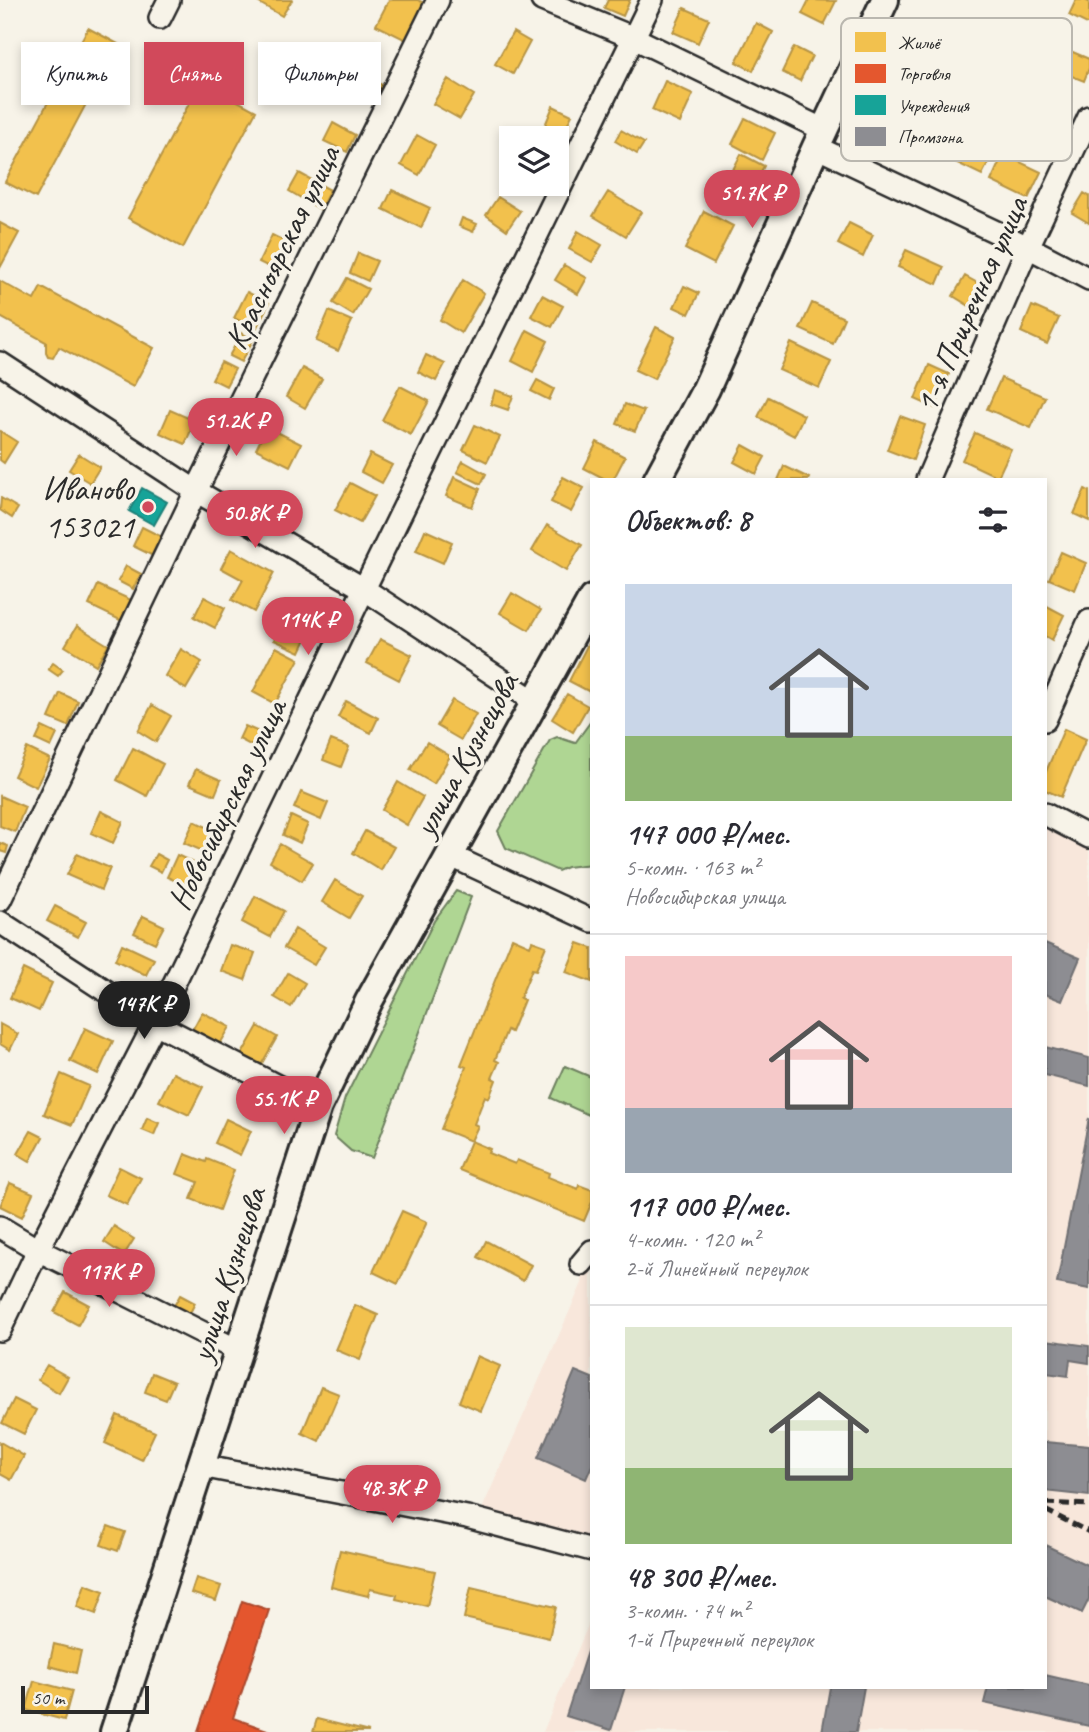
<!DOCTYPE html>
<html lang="ru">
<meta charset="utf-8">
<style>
body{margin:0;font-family:Caveat,sans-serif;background:#f2f2f3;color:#2b2b33;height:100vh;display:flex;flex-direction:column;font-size:26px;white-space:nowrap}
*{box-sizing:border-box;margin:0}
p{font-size:23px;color:#7c7c81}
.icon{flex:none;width:38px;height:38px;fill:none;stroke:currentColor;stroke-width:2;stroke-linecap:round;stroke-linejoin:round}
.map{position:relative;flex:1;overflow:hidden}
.drawer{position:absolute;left:590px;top:478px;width:457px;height:1211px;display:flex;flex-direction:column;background:#fff;border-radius:0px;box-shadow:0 4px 10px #0003}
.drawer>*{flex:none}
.guide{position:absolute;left:21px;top:42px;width:464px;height:63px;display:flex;gap:14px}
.buttons{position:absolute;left:499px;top:126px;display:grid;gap:14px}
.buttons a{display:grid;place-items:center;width:70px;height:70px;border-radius:0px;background:#fff;box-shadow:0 4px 10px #0003;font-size:35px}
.scale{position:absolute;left:21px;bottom:18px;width:128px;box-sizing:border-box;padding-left:7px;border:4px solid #2b2b2b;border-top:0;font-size:19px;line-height:24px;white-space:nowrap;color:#2b2b2b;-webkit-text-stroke:5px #f7f3e8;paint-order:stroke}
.price{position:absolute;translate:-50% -60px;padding:0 16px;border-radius:24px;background:#d1495b;color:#fff;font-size:23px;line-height:46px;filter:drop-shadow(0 2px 4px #0008)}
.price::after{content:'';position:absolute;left:50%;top:42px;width:21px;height:16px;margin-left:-10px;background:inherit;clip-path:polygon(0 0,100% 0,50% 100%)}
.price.current{background:#222;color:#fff}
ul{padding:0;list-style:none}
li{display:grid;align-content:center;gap:14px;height:371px;padding:0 35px}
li+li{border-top:2px solid #e1e1e2}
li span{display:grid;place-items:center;height:217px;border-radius:0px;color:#555}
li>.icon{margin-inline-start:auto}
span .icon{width:126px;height:126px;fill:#fffc;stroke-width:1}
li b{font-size:30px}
h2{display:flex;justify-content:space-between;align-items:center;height:84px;padding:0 35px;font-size:30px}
.chip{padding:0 24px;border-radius:0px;background:#fff;box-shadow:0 4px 10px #0003;font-size:24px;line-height:63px}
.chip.current{background:#d1495b;color:#fff}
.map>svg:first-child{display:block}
.built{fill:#f8e7db}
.green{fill:#afd693;stroke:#6d805f;stroke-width:2}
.homes{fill:#f2c14e;stroke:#b69444;stroke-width:2}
.shops{fill:#e4572e;stroke:#ac4a2d;stroke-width:2}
.public{fill:#17a398;stroke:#1d7f77;stroke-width:2}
.industry{fill:#8d8d92;stroke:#707073;stroke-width:2}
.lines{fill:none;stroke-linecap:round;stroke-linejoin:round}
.minor-casing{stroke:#2b2b2b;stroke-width:26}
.major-casing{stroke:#2b2b2b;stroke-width:32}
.minor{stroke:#f7f3e8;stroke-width:21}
.major{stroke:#f7f3e8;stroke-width:26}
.rail{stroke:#2b2b2b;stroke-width:5;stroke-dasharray:10 5;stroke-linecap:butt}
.poi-dot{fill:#d1495b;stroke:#f7f3e8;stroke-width:2.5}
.labels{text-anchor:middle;stroke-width:7;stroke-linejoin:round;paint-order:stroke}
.street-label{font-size:33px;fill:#2b2b2b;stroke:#f7f3e8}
.poi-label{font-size:33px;fill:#2b2b2b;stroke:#f7f3e8;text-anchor:end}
.key{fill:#f7f3e8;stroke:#bab7af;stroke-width:2}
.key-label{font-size:19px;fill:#2b2b2b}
</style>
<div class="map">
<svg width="1089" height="1732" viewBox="0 0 1089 1732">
<rect width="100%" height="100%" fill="#f7f3e8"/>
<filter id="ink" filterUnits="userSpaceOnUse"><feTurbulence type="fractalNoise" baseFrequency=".0143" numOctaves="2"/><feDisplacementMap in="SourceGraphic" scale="14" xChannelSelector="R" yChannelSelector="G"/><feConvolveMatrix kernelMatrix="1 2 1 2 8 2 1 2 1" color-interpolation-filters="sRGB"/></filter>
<g filter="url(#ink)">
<!-- built -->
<path class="built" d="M1045 817 1089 840V1732H543L589 1623 591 1612 592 1687H1045Z
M591 1254V1547L478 1518 582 1283 583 1265Z"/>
<!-- green -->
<path class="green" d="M591 721V864L567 867 558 871 506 848 498 831 550 740 557 737 575 743Z
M456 891 471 897 372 1158 351 1151 334 1136 345 1098 434 921Z
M565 1066 591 1077V1116L551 1098Z"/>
<!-- homes -->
<path class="homes" d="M254 0H292L282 16Z
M389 0H418L424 3 406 40 376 25Z
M608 0H630L623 16 604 8Z
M809 0 836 1 824 25 802 14Z
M1076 0H1085L1089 2V25L1069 15Z
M684 8 709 19 698 43 673 32Z
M756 23 773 32 753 71 736 62Z
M88 28 118 44 36 198 5 182Z
M513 32 530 42 513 74 495 64Z
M794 47 812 56 800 81 782 72Z
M1068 50 1089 59V68L1084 81 1059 71Z
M357 72 382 85 373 104 347 90Z
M448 79 474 95 460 119 433 104Z
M201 81 256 111 183 248 128 218Z
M665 81 693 94 680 123 652 110Z
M1053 92 1072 99 1061 128 1042 121Z
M553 106 572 115 561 138 543 130Z
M745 118 775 133 762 160 732 144Z
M333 123 355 135 347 152 324 141Z
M621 130 644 143 637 154 615 141Z
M417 135 435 145 419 175 401 165Z
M960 140 992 155 982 175 951 160Z
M741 154 764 166 747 199 724 187Z
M1003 154 1041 172 1028 199 991 181Z
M299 173 330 190 320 209 289 191Z
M392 190 430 208 421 228 383 209Z
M608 192 641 212 626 236 593 216Z
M1084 193 1089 196V223L1072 213Z
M498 197 520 211 507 230 486 215Z
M704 211 733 226 714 264 685 249Z
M462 218 477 224 473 232 459 226Z
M0 223 19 233 0 268Z
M849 223 873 235 863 257 838 244Z
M578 231 602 245 592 262 569 249Z
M272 235 294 246 281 273 259 262Z
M906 250 944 267 937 284 898 267Z
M358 253 377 261 368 281 350 273Z
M564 265 587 278 578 294 555 280Z
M965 276 988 289 976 310 953 296Z
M347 278 368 289 353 315 333 303Z
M463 280 484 293 461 333 440 320Z
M0 281 34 300 41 287 154 348 133 387 59 347 53 358 48 357 46 353V342L0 317Z
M684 286 699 293 689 314 674 307Z
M247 292 269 303 256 329 234 318Z
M542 295 563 306 552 327 531 316Z
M812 303 844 318 833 344 800 329Z
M1032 306 1059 318 1047 344 1021 332Z
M329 311 352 321 338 351 316 341Z
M656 327 675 337 654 379 635 370Z
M527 330 548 341 533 372 512 361Z
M242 333 253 340 241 362 229 356Z
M791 343 831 362 819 388 779 370Z
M426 355 445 364 436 381 418 372Z
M221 362 235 369 226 386 212 379Z
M929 365 949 374 935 408 915 399Z
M302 368 322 379 305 408 286 397Z
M1001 378 1045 397 1031 428 987 409Z
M537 380 554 389 549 400 531 391Z
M400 386 429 401 411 435 382 420Z
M495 390 513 396 508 410 491 404Z
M768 397 804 415 794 436 758 417Z
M625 404 644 411 635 431 617 424Z
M170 410 195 421 185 444 160 433Z
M900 416 925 425 913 460 887 450Z
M475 425 500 437 487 462 463 450Z
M267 427 301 444 290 466 256 449Z
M0 431 17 442 4 463 0 460Z
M975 433 1011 449 998 477 962 460Z
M597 442 625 457 613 480H607L584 468Z
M743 445 765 457 756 474 734 462Z
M79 454 100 467 90 483 69 470Z
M370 454 392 465 382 483 361 472Z
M463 461 486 474 481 484 457 472Z
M784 466 809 478 808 480H778Z
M454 477 480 489 472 507 446 496Z
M563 477 584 488 571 512 551 502Z
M350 483 375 496 360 523 335 510Z
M1085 489 1089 491V521L1074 514Z
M1 498 18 508 12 518 0 510Z
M547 525 582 545 566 571 532 551Z
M142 527 162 537 153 556 133 546Z
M425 530 452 542 443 563 416 551Z
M231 549 274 573 254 612 232 600 243 580 221 568Z
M1061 552 1086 563 1075 590 1049 579Z
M126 566 141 574 133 589 118 581Z
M98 585 131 600 122 621 89 605Z
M512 593 541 610 529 630 500 613Z
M204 597 225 608 215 628 194 617Z
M292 601 318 613 300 652 274 640Z
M1045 605 1064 615 1052 640 1045 636Z
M77 626 108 645 96 665 65 646Z
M592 636V693L569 681Z
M380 639 412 655 399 680 367 663Z
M276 647 299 659 275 704 253 692Z
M181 649 202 662 186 689 165 676Z
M53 663 63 670 58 676 48 669Z
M60 693 78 701 68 726 49 718Z
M567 694 588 706 573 732 552 719Z
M452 700 476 714 461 740 437 726Z
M346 701 378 718 371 733 338 717Z
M152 705 171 716 156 742 138 731Z
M245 726 259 732 252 746 239 739Z
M42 727 57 734 51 747 36 740Z
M1064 729 1086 739 1061 797 1045 790V774Z
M331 740 349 747 341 767 323 760Z
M427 742 450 756 434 784 410 770Z
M27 748 50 759 36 787 14 776Z
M133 748 163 764 147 796 117 780Z
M196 769 221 780 215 795 189 784Z
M398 782 423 797 407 825 382 810Z
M301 792 328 803 321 820 294 808Z
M0 796 25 807 15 832 0 826Z
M101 811 123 822 113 843 91 833Z
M291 816 308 824 300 843 283 835Z
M194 821 215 831 205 852 184 843Z
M365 831 394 847 381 870 353 853Z
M0 843 8 846 6 853 0 851Z
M280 844 313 863 302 881 270 862Z
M77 854 110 868 101 890 67 875Z
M156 854 167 860 161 872 149 866Z
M177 855 196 864 185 885 167 877Z
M335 880 362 896 349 918 322 902Z
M255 896 284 911 270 937 242 922Z
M55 906 86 922 78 937 47 921Z
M143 916 164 926 155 943 134 933Z
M295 929 325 947 314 965 284 948Z
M512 938 530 946 532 941 546 946 536 970 532 969 520 998 524 1000 511 1032 507 1030 495 1060 499 1062 492 1078 496 1080 489 1098 485 1096 474 1124 478 1126 471 1141 441 1129 466 1067 461 1065Z
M578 943 592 948V982L566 972Z
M122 944 154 959 146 975 115 960Z
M230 945 255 953 245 980 221 971Z
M23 969 52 983 39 1011 10 998Z
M288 973 305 983 291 1007 274 997Z
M202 1012 230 1027 217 1049 190 1034Z
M0 1024 18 1034 10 1050 0 1044Z
M258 1026 277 1037 261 1065 242 1054Z
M85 1028 113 1041 98 1074 70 1061Z
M173 1073 203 1087 189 1115 159 1101Z
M61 1074 89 1086 72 1125 44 1114Z
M147 1118 159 1123 154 1135 142 1130Z
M226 1119 251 1131 240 1155 215 1143Z
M31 1131 43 1137 30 1161 18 1154Z
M471 1141 490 1149 488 1153 515 1164 517 1160 549 1173 548 1177 578 1189 579 1185 592 1190V1202L584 1221 459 1170Z
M185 1154 206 1162 207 1159 234 1170 219 1210 191 1199 198 1182 177 1174Z
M119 1167 141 1178 127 1205 106 1195Z
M10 1183 33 1193 22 1217 0 1206Z
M402 1211 427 1222 398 1284 373 1272Z
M114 1226 134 1239 124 1255 104 1242Z
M486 1241 531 1265 523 1281 478 1257Z
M65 1292 89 1305 78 1325 54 1312Z
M180 1295 195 1303 186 1321 170 1313Z
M355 1305 378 1315 360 1360 336 1350Z
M477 1356 500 1366 481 1411 459 1402Z
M47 1365 68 1377 59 1393 38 1380Z
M152 1373 174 1382 166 1400 145 1392Z
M321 1387 339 1394 319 1441 302 1433Z
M14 1399 36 1410 24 1434 2 1423Z
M117 1415 155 1432 142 1460 105 1443Z
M0 1442 24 1456 11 1480 0 1474Z
M108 1526 125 1532 118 1551 101 1545Z
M340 1550 435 1571 427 1606 396 1599 397 1595 370 1589 368 1596 331 1587Z
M196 1578 221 1586 216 1601 191 1593Z
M85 1584 104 1591 96 1614 77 1607Z
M471 1587 556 1607 549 1638 464 1618Z
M54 1644 81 1651 76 1673 49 1666Z
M34 1681 72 1691 64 1720 26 1710Z
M317 1719 369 1732H313Z"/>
<!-- shops -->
<path class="shops" d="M242 1601 269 1610 233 1718 270 1731 269 1732H202L198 1731Z"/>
<!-- public -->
<path class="public" d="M142 488 167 502 154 525 129 511Z"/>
<!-- industry -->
<path class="industry" d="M1045 943 1080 958 1062 1001 1045 994Z
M1045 1047 1089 1058V1086L1045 1075Z
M1089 1118V1289L1057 1283Z
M1046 1340 1089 1346V1363L1070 1360 1068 1376 1045 1373Z
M575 1371 592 1378V1465L586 1479 538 1458Z
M1045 1442 1089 1446V1496L1045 1491Z
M1045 1545 1089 1566V1599L1082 1613 1045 1596Z
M592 1636V1687H625L611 1730 566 1716Z
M1045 1675 1089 1685V1726L984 1703 988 1687H1045Z
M830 1687H864L856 1732H822Z"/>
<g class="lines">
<!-- minor casing -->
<g class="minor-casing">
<path id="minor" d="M542 0 634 38 824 130
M160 18 169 0
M816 147 1028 247 1089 279
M0 363 196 491 364 589 534 701
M927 480 1028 247 1089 117
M1045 720 1089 621
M1045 814 1089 837
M449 855 592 921
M0 900 196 491 438 0
M0 922 155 1023 318 1107
M0 1227 38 1250 239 1351
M581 1264 592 1251
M0 1330 38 1250 155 1023 364 589 652 0
M201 1466 467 1517 592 1550"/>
</g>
<!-- major casing -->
<g class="major-casing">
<path id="major" d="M657 480 706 389 816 147 885 0
M114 1732 318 1107 369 1001 592 599"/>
</g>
<!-- minor -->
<use href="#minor" class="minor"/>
<!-- major -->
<use href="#major" class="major"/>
<!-- rail -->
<path class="rail" d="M1045 1503 1089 1505
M1045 1510 1089 1532"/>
</g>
</g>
<!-- markers -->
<circle class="poi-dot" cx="148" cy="507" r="7"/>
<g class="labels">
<!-- street labels -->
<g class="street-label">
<text transform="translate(281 247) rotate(-64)" y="12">Красноярская улица</text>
<text transform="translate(970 304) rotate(-66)" y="12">1-я Приречная улица</text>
<text transform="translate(465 754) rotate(-61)" y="12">улица Кузнецова</text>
<text transform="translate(226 804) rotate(-64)" y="12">Новосибирская улица</text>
<text transform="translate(227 1274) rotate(-72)" y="12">улица Кузнецова</text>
</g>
<!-- poi labels -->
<g class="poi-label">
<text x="134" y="500">Иваново<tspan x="134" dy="38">153021</tspan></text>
</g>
</g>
<!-- legend -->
<rect x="841" y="18" width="231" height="143" rx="10" class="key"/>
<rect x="855" y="32" width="31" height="20" fill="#f2c14e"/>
<rect x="855" y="64" width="31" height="19" fill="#e4572e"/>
<rect x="855" y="95" width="31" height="20" fill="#17a398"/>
<rect x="855" y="127" width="31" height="19" fill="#8d8d92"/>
<g class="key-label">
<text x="898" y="49">Жильё</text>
<text x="898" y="80">Торговля</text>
<text x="898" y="112">Учреждения</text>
<text x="898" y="143">Промзона</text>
</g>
</svg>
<div class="buttons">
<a><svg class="icon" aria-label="layers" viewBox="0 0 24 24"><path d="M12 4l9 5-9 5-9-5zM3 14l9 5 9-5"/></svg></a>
</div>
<div class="scale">50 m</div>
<b class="price" style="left:752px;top:230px">51.7K ₽</b>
<b class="price" style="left:236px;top:458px">51.2K ₽</b>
<b class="price" style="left:255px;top:550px">50.8K ₽</b>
<b class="price" style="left:308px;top:657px">114K ₽</b>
<b class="price current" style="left:144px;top:1041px">147K ₽</b>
<b class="price" style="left:284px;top:1136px">55.1K ₽</b>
<b class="price" style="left:109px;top:1309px">117K ₽</b>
<b class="price" style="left:392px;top:1525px">48.3K ₽</b>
<div class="guide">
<a class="chip">Купить</a>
<a class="chip current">Снять</a>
<a class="chip">Фильтры</a>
</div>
<section class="drawer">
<h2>Объектов: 8<svg class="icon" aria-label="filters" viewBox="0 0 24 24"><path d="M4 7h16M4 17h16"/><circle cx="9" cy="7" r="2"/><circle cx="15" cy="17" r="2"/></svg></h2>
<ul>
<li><span style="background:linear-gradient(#c9d6e8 70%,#8fb573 0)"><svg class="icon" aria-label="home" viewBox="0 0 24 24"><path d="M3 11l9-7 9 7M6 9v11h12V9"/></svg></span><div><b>147 000 ₽/мес.</b><p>5-комн. · 163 m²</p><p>Новосибирская улица</p></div></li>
<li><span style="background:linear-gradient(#f6c9c9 70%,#9aa5b1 0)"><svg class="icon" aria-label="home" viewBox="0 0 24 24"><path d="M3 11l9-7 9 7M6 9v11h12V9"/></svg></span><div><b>117 000 ₽/мес.</b><p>4-комн. · 120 m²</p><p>2-й Линейный переулок</p></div></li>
<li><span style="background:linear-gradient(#dfe7d0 65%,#8fb573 0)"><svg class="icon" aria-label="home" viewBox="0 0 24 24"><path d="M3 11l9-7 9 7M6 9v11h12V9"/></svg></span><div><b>48 300 ₽/мес.</b><p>3-комн. · 74 m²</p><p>1-й Приречный переулок</p></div></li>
</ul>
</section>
</div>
